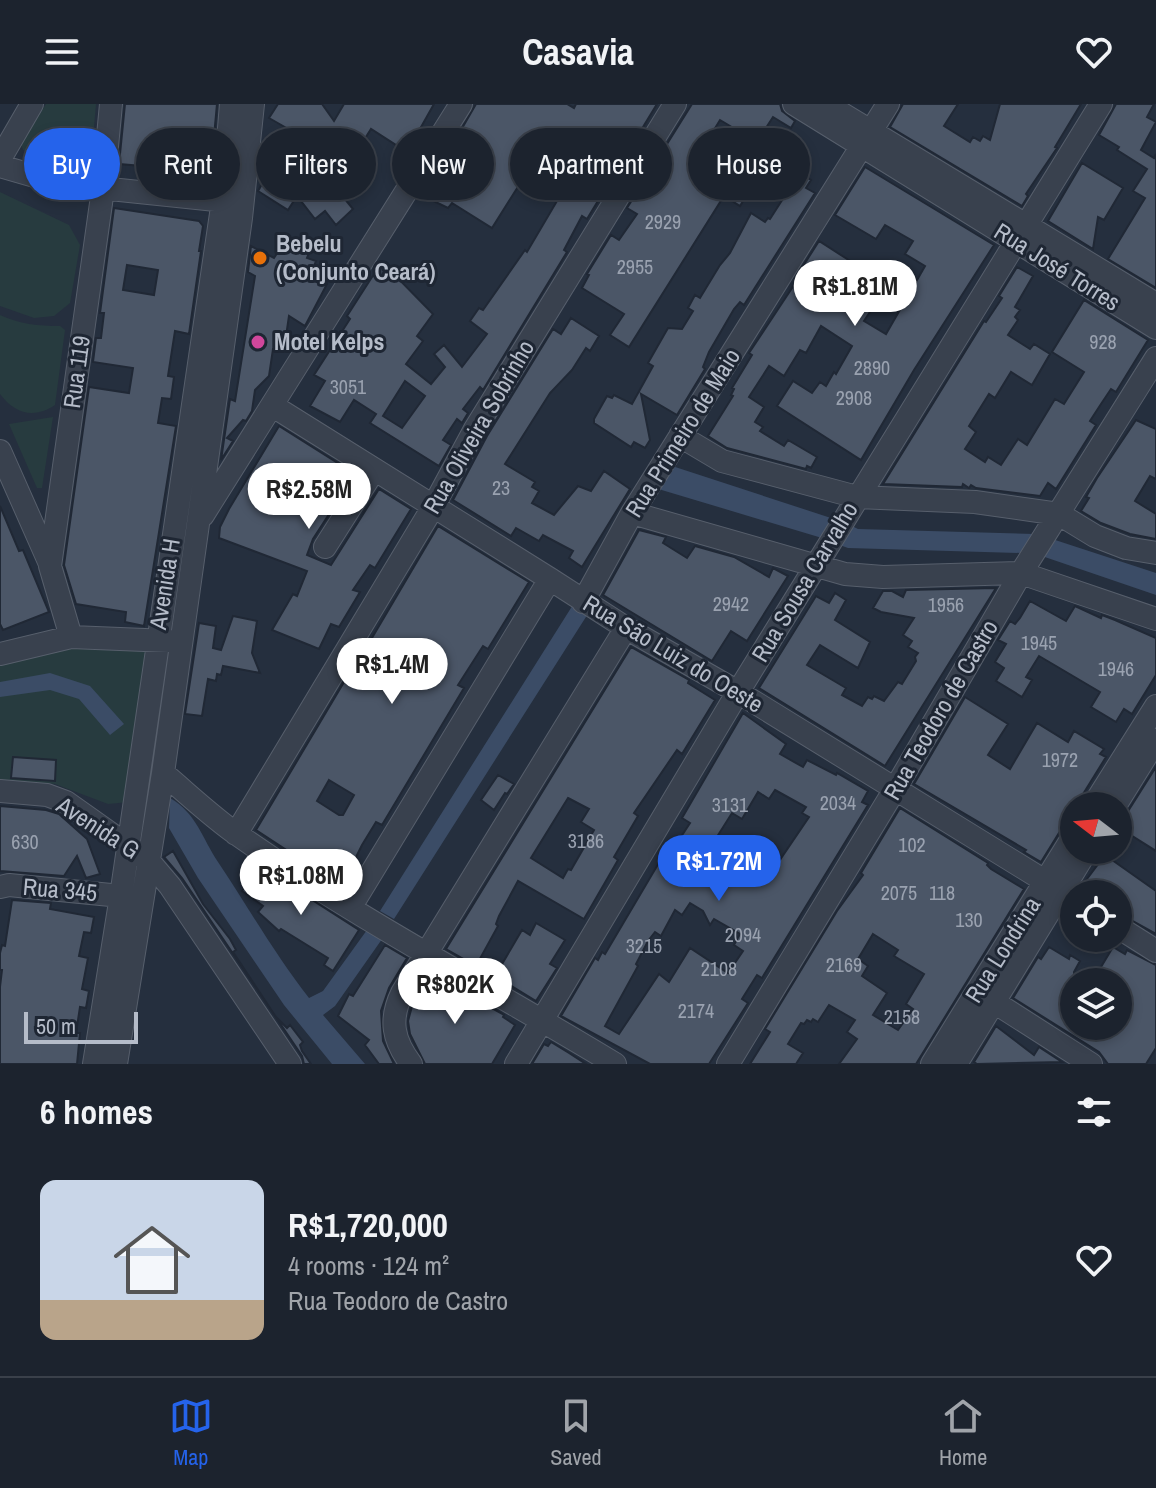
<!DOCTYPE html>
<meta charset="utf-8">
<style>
body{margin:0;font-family:"Archivo Narrow",sans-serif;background:#292f3a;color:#f1f3f6;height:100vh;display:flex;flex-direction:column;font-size:30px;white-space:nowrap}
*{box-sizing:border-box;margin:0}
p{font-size:26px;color:#a0a4aa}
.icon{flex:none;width:44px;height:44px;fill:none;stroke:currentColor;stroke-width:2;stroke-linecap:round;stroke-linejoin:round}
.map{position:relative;height:960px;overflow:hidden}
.details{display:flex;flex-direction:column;background:#1c232e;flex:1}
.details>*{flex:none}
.banner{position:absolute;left:24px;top:24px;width:1108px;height:72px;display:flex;gap:16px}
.needle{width:52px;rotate:286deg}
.controls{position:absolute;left:1060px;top:688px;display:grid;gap:16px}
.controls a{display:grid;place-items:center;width:72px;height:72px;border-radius:50%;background:#1c232e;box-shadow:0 4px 12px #0003,0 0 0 2px #3a404a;font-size:40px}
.scale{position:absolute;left:24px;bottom:20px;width:114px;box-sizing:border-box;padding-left:8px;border:4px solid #b5bcc9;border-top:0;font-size:22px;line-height:28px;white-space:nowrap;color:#b5bcc9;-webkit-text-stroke:6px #1e2633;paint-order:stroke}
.price{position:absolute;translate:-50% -68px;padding:0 18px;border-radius:28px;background:#fff;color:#222;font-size:26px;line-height:52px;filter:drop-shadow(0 2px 4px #0008)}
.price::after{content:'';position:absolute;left:50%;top:48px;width:24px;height:18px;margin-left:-12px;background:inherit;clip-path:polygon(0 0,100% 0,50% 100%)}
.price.selected{background:#2563eb;color:#fff}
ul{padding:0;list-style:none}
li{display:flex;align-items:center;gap:24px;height:200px;padding:0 40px}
li span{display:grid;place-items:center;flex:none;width:224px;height:160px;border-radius:16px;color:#555}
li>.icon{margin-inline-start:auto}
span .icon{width:96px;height:96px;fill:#fffc;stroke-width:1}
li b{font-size:34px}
h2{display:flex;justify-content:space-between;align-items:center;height:96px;padding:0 40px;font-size:34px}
.tag{padding:0 28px;border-radius:36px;background:#1c232e;box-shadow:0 4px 12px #0003,0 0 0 2px #3a404a;font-size:28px;line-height:72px}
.tag.selected{background:#2563eb;color:#fff}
header{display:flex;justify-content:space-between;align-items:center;height:104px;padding:0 40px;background:#1c232e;font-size:36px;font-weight:700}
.tab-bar{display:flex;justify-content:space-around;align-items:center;height:112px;border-top:2px solid #3a404a;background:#1c232e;font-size:22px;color:#a0a4aa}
.tab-bar a{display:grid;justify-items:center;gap:4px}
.tab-bar .selected{color:#2563eb}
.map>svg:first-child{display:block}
.green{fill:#273b3f}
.water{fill:#3b4c66}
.building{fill:#4b5667;stroke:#202835;stroke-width:2;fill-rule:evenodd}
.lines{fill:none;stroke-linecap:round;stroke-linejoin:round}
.minor-casing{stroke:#575f6c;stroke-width:24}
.minor{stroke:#39414e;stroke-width:22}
.food-dot{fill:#e8710a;stroke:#1e2633;stroke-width:3}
.hotel-dot{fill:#d1479c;stroke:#1e2633;stroke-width:3}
.labels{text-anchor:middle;stroke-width:6;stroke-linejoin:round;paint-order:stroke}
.number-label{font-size:20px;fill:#9aa2b0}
.poi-label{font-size:24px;font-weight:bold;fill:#b5bcc9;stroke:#1e2633;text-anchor:start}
.street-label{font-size:24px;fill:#b5bcc9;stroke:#1e2633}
</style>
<header><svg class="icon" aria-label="menu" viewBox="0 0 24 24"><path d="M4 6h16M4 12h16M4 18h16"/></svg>Casavia<svg class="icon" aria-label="heart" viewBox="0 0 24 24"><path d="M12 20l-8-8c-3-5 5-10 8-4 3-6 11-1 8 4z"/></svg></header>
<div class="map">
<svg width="1156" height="960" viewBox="0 0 1156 960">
<rect width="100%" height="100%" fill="#252f3e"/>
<!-- green -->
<path class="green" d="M46 0H96L91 57 63 59 23 46 21 40Z
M0 88 69 121 80 141 70 199 54 212 34 214 0 202Z
M0 211C19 220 39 222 60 222L65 226 55 301C34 315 15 310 0 290Z
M53 313 42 384H37L9 320Z
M76 539 150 547 129 698 108 700 55 680 0 676V556Z"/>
<!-- water -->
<path class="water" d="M669 361 834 415 822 434 655 384Z
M846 419 858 425 1034 430 1022 449 848 444 834 439Z
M1046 433 1156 469V491L1036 450Z
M576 496 591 505 394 815 380 807Z
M50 569 90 582 124 620 110 631 79 595 50 586 0 593V578Z
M170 694C197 710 202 734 218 758 248 803 276 852 309 894L323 887 372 819 387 828 335 902 323 911 365 960H332L284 901 198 774 169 724Z"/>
<!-- building -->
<path class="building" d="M125 0H217L210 76 154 71V63L119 60Z
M278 0H322L334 17 344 0H434L407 48 371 25 335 83 353 105 336 121 325 107 315 115 297 92 288 106 258 87 279 51 283 53 297 30 269 14Z
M476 0H567L574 4 576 0H657L587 115 582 112 564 146 567 148 483 286 480 283 463 305 468 309 462 319 457 315 443 336 451 341 439 362 370 319 376 310 354 296 340 318 310 302 325 277 314 271 350 215 347 212 372 173 384 160 433 210 417 232 423 237 406 260 431 280 445 263 434 250 444 241 462 263 487 230 470 217 479 204 483 206 525 146 527 148 557 97 551 94 555 87 526 70 492 124 452 99 448 104 423 92ZM405 277 425 292 402 324 383 312Z
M692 0H780L782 7 795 17 791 24 773 13 757 38 720 16 703 44 740 66 744 59 758 67 763 57 778 67 780 64 784 67 787 61 811 76 806 84 815 89 744 201 740 198 734 205 709 248 703 263 705 265 677 311 641 290 650 336 645 344 634 338 631 343 594 319V315L607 292 612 294 614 291 632 300 653 262 648 259 668 224 682 225 693 207 688 204 695 191 700 194 720 161 730 149 751 109 765 118 768 114 770 115 784 93 756 76 740 102 724 92 629 243 610 231 624 210 582 184 589 171 587 170 611 131 619 136 637 110 627 104Z
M903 0H958L944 22 970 38 973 33 980 37 983 32 990 36 1000 0H1081L1055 43 1057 44 1026 90 1028 92 1022 102 890 23Z
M1116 0H1154L1147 13 1156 18 1141 46 1154 54 1156 50V184L1108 155 1145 94 1133 87 1147 65 1117 46 1119 43 1099 31Z
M1082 59 1123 84 1104 116 1098 113 1093 145 1048 117Z
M865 63 994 141 914 266 861 356 777 302 793 277 812 289 820 278 826 282 834 268 836 270 852 242 821 222 806 249 800 246 784 272 769 262 749 293 764 303 755 318 763 323 760 327 784 342 788 336 817 353 811 364 807 362 806 365 727 344 708 332 733 292 731 291 734 285 732 284 752 251 749 249 800 172 798 170 819 137 858 162 848 177 878 196 864 217 886 230 925 162 905 150 913 137 885 121 876 135 835 111Z
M114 104 199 117 203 122 199 147H201L189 230 175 227 168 272 174 273 171 295 162 294 158 319 176 322 144 522 125 518 126 508 76 500 64 461 89 283 129 289 133 264 93 258 96 234H101L104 209H100ZM127 161 158 166 154 191 123 186Z
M284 138 309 149 307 154 316 157 314 162 317 163 312 173 327 180 305 222 289 212 284 246 273 245 269 272 255 286 252 307 246 317 243 316 227 334 233 337 221 356 230 295 235 297 255 172 248 168 251 142 274 154Z
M1017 163 1033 172 1015 203 1020 206 1015 213 1018 216 1008 231 1030 245 1034 240 1050 250 1032 281 1011 268 995 294 989 290 969 322 976 328 965 345 985 358 988 353 1001 361 1018 335 1027 341 1055 295 1064 300 1084 268 1052 248 1084 196 1148 236 1116 288 1111 285 1101 300 1090 317 1096 321 1056 385 1048 379 1040 392 976 384 971 381 969 384 963 380 962 383 883 380 984 217 986 218 1002 194 999 192Z
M571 214 599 232 590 247 586 244 572 266 550 289 505 360 535 378 532 383 539 387 532 399 554 411 578 382 591 387 604 367 630 385 582 463 569 454 573 447 543 431 539 437 516 424 511 432 453 396 487 332 553 225 561 230Z
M1136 316 1156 325V375L1150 372 1135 397 1156 410V435L1130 430 1101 419 1081 407 1089 394 1086 393 1097 374Z
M279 322 355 370 313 435 307 451 331 461 379 385 411 405 375 464 370 461 353 486 360 488 339 523 331 520 319 545 272 526 293 490 297 492 307 467 219 434 220 423 229 405Z
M0 402 19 447 23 446 49 508 3 526 0 520Z
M438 422 529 478 488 545 483 542 458 581 464 584 382 721 376 718 362 741 352 761 356 763 343 783 256 726 347 573 367 578 371 567 356 561ZM329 676 354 691 343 711H339L317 697Z
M639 426 666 433 663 439 687 454 695 442 734 453 769 473 773 464 788 472 747 537 731 527 712 557 603 491Z
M996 484 885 662 759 584 816 492 829 499 835 489 846 496 835 516 870 538 858 564 820 541 807 561 846 584 842 591 862 602 868 593 872 595 874 592 884 597 898 578 902 580 916 557 915 553 918 549 908 543 912 537 903 531 914 514 881 508 873 504 883 487H892L903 493 906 486Z
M1030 497 1066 517 1075 502 1101 514 1102 511 1115 516 1156 534V571L1132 610 1124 605 1116 618 1091 603 1100 588 1039 552 1026 573 1032 576 1022 593 996 577 1004 564 995 558 1006 540 998 536 1010 517 1015 520 1020 514Z
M233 512 257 517 252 549 260 569 223 562 221 571 217 570 216 577 208 575 202 612 185 610 199 519 216 522 213 544 221 546Z
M631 543 689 576 688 579 715 596 682 650 677 646 634 709 638 712 614 753 618 756 584 815 518 777 499 812 496 820 498 822 476 862 446 845ZM568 694 589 705 581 718 594 726 571 766 568 765 563 774 531 754Z
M965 593 1008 620 988 651 1010 665 1037 619 1068 638 1074 627 1104 645 1100 650 1106 653 1041 758 1024 748 1026 746 914 680Z
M743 609 786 640 780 650 803 663 807 656 836 671 837 669 868 687 862 698 868 701 762 874 757 871 742 895 748 899 709 960H650L561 912 595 854 598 856 602 848 605 850 657 762 671 744 673 745 690 719 682 714ZM775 686 806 703 802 709 809 713 771 769 767 766 763 773 741 761 731 777 704 761 711 750 708 747 732 709 742 715 758 688 769 695ZM690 799 703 807 710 821 714 815 740 830 734 841 743 847 728 869 690 844 669 878 659 870 619 930 605 922 638 862 636 860 648 837 655 828 661 832 675 806 682 811Z
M13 653 56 656 55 677 11 674Z
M1156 663V747L1118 723Z
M498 671 514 680 507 690 505 689 494 706 481 696Z
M0 702 46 706 59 710 87 735 100 770 86 774 77 752 64 772 0 767Z
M900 704 988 759 987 761 991 765 1024 785 916 960H839L857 935 847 928 855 916 829 901 818 918 813 915 811 918 807 916 804 920 801 919 788 940 803 949 796 960H750L770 928 765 925 837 807 863 771 861 769ZM873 830 898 846 894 852 924 870 906 900 913 905 898 926 873 911 887 889 862 872 868 862 858 855Z
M173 747 203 800 230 835 236 846 233 848 276 913 287 924 290 921 303 938 300 941 302 947 311 960H304L302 952 182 774 164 753Z
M1105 751 1156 787V830L1118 809V790H1091L1081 783Z
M259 762 359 826 333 867 324 861 328 854 281 825 279 827 258 808 263 802 242 787Z
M12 796 51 799 50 805 94 813 91 829 84 828 79 852 88 854 82 885 89 887 86 904 80 903 76 929H80L77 960H0V883L2 866H0V849L2 841 5 842Z
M536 819 565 836 550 860 557 864 536 897 495 872 522 826 530 831Z
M385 841 407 854 389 884 381 907 383 937 394 960H379L365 941 369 936 338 912 349 890 353 892Z
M1049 843 1069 855 1070 851 1080 857 1074 868V922H1118V878H1108L1113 870 1101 863 1113 843 1125 850 1127 846 1156 861V944L1146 960H1108L1099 948 1013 894 1038 853 1041 855Z
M430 870 504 911 503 913 515 921 492 960H425L410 930 408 917 414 895Z
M996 922 1034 951 1039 943 1062 958 977 960 974 958Z
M551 938 569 949 586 960H532L544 940 548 942Z"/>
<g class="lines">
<!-- minor casing -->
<g class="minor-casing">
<path id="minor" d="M794 0 1156 224
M826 0 1156 200
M0 55 32 0
M0 62 62 80 235 98
M273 302 550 475 626 524 738 588 1074 795
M680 332 722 357 857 393 975 398 1059 410 1095 432 1126 444 1156 449
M0 347 50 460
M632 409 845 470 883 473 1021 469 1156 515
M203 411 461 0
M325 443 374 366
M583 498 632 409 888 0
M71 533 50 462 103 85 111 0
M0 550 71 533 169 537
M163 669C188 690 212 713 238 731 359 816 490 884 615 960
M0 687 47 691 66 698 148 756 170 782 290 960
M1093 702 1156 602
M1115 702 1156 636
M236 730 433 403 475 325 675 0
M0 783 9 781 121 792
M350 804 550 475
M1118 823 1156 847
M994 898 1091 960
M94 960 121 792 223 96 231 0
M116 960 163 669 241 114 253 0
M411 960C393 936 389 916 402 889L626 524
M516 960 738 588 1101 0
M728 960 895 685 1021 469 1156 254
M932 960 1074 731
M956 960 1087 746"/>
</g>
<!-- minor -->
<use href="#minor" class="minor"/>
</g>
<!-- markers -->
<circle class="food-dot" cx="260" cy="154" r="8"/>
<circle class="hotel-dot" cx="258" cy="238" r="8"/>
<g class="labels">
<!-- number labels -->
<g class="number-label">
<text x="663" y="125">2929</text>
<text x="635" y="170">2955</text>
<text x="1103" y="245">928</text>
<text x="872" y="271">2890</text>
<text x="348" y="290">3051</text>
<text x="854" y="301">2908</text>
<text x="501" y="391">23</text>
<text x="731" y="507">2942</text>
<text x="946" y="508">1956</text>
<text x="1039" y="546">1945</text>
<text x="1116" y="572">1946</text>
<text x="1060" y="663">1972</text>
<text x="838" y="706">2034</text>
<text x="730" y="708">3131</text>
<text x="586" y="744">3186</text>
<text x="25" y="745">630</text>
<text x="912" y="748">102</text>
<text x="899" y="796">2075</text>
<text x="942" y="796">118</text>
<text x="969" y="823">130</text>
<text x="743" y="838">2094</text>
<text x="644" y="849">3215</text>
<text x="844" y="868">2169</text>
<text x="719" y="872">2108</text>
<text x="696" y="914">2174</text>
<text x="902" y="920">2158</text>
</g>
<!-- poi labels -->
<g class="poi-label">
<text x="276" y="148">Bebelu<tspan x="276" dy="28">(Conjunto Ceará)</tspan></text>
<text x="274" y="246">Motel Kelps</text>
</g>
<!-- street labels -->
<g class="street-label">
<text transform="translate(1057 163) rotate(32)" y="8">Rua José Torres</text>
<text transform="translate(77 268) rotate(-82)" y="8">Rua 119</text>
<text transform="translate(479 323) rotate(-60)" y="8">Rua Oliveira Sobrinho</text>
<text transform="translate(683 329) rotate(-58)" y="8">Rua Primeiro de Maio</text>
<text transform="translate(805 478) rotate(-59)" y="8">Rua Sousa Carvalho</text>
<text transform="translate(165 480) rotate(-81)" y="8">Avenida H</text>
<text transform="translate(673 550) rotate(31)" y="8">Rua São Luiz do Oeste</text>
<text transform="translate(941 606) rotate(-60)" y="8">Rua Teodoro de Castro</text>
<text transform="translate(98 724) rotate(33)" y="8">Avenida G</text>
<text transform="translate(60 786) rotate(5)" y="8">Rua 345</text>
<text transform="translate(1003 846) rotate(-58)" y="8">Rua Londrina</text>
</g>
</g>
</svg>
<div class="controls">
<a><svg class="needle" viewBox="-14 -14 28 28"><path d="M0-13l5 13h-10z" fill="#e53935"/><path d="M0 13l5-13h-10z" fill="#a0a4aa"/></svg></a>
<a><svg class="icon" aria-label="locate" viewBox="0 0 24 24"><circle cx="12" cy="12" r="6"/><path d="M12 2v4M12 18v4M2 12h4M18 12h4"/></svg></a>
<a><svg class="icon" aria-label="layers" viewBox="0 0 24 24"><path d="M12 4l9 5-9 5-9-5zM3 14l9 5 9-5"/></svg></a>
</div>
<div class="scale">50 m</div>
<b class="price" style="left:855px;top:224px">R$1.81M</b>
<b class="price" style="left:309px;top:427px">R$2.58M</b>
<b class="price" style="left:392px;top:602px">R$1.4M</b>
<b class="price selected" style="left:719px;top:799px">R$1.72M</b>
<b class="price" style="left:301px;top:813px">R$1.08M</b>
<b class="price" style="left:455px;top:922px">R$802K</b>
<div class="banner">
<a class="tag selected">Buy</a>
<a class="tag">Rent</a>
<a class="tag">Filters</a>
<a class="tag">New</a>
<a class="tag">Apartment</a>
<a class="tag">House</a>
</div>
</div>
<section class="details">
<h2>6 homes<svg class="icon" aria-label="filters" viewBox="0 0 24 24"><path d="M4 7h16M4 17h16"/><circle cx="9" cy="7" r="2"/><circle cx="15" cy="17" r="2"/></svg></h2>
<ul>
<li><span style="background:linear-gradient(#c9d6e8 75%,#b9a48a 0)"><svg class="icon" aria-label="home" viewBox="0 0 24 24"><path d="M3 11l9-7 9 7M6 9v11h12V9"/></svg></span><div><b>R$1,720,000</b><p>4 rooms · 124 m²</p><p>Rua Teodoro de Castro</p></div><svg class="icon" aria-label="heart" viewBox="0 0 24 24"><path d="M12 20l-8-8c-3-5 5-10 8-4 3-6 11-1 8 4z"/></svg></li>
</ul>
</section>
<nav class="tab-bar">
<a class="selected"><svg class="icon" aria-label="map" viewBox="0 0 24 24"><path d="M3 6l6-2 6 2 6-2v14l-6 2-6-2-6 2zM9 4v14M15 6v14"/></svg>Map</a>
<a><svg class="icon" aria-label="saved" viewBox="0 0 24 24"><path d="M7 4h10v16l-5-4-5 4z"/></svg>Saved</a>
<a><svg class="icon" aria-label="home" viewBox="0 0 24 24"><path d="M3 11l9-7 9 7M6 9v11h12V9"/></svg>Home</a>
</nav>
